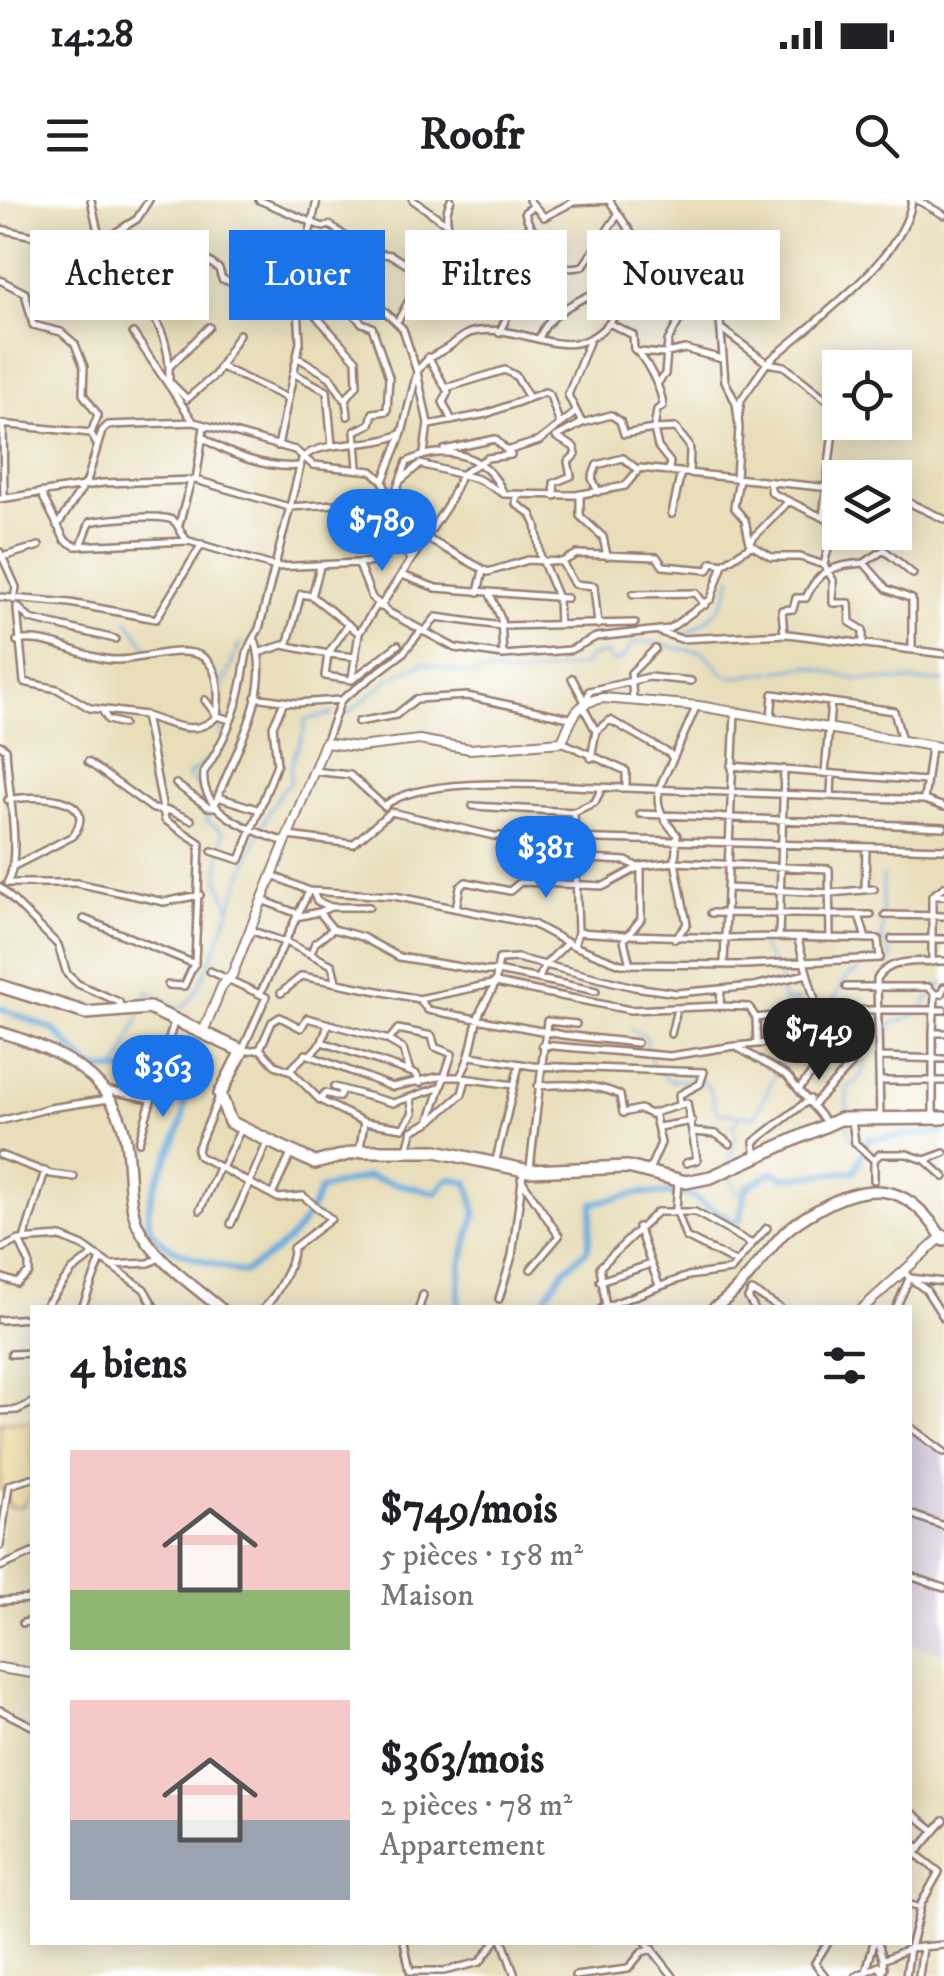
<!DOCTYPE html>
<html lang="fr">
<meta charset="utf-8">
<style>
body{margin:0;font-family:"IM FELL DW Pica",serif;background:#f6f6f6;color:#202124;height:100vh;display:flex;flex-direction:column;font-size:38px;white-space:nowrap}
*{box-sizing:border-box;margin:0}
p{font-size:32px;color:#757577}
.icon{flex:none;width:55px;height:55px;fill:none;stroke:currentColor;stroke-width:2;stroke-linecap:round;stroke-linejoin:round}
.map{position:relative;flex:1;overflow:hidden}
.sheet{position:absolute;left:30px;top:1105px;width:882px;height:640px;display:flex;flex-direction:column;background:#fff;border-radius:0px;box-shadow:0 5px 25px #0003}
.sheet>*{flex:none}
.top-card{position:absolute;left:30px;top:30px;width:885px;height:90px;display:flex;gap:20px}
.controls{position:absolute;left:822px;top:150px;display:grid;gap:20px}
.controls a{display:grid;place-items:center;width:90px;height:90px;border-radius:0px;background:#fff;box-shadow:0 5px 25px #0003;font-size:50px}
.price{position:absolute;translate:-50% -85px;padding:0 22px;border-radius:35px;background:#1a73e8;color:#fff;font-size:32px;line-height:65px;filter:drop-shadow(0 2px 5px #0008)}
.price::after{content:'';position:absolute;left:50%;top:60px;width:30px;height:22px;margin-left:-15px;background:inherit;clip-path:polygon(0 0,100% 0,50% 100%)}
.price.on{background:#222;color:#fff}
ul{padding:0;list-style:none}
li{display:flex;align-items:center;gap:30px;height:250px;padding:0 40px}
li span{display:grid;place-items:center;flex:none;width:280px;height:200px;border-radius:0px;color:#555}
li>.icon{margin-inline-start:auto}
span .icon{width:120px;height:120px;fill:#fffc;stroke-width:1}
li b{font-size:42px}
h2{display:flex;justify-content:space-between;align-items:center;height:120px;padding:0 40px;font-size:42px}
.pill{padding:0 35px;border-radius:0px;background:#fff;box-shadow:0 5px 25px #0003;font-size:35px;line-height:90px}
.pill.on{background:#1a73e8;color:#fff}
.status{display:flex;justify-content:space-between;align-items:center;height:70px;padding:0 50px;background:#fff;direction:ltr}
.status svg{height:28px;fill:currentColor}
header{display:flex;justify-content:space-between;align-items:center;height:130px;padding:0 40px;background:#fff;font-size:45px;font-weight:700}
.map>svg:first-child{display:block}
.industrial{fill:#cbbfd5}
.sand{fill:#eeda9e;stroke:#9c7c64;stroke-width:2.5}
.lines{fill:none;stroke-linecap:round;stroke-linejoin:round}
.stream{stroke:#69acde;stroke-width:2.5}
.river{stroke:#69acde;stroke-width:6}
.minor-casing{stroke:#997e72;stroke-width:10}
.tertiary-casing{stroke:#997e72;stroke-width:12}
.secondary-casing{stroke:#997e72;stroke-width:14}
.trunk-casing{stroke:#997e72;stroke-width:16}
.minor{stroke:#fff;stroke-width:5}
.tertiary{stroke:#fff;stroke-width:8}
.secondary{stroke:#fff;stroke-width:9}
.trunk{stroke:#fff;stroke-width:11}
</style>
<div class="status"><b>14:28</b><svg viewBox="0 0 49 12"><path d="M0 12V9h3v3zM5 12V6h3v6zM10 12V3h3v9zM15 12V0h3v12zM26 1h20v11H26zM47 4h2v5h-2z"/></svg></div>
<header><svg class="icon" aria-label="menu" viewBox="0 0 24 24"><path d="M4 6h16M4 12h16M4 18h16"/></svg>Roofr<svg class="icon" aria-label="search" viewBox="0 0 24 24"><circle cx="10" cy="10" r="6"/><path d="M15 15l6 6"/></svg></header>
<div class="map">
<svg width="944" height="1776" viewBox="0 0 944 1776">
<rect width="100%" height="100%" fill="#fff"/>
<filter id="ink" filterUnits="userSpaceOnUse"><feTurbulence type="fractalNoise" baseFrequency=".01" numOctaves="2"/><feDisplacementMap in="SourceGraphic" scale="20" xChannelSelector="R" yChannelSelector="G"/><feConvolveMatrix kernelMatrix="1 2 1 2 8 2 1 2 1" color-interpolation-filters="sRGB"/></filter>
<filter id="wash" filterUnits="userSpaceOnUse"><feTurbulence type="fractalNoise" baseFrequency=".0048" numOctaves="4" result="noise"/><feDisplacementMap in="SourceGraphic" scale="40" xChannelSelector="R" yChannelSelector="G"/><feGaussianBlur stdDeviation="2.25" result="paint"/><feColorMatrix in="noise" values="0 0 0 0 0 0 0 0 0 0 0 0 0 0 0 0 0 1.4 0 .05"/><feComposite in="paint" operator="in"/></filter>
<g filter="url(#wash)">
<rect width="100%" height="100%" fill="#e8deba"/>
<!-- industrial -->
<path class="industrial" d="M910 1229 944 1255V1453L910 1444Z"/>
<!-- sand -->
<path class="sand" d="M0 1222H32V1292L22 1307H9L6 1291 0 1290Z"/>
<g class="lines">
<!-- stream -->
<path class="stream" d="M128 420 150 452
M683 437C706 421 729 408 731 377
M218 476 221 497
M223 486 240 443
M220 505 221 537
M340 515 349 513 392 477 423 463 468 474 488 472 519 476 584 465 588 458 605 453 612 461 621 460 633 443C659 439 676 452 702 451L725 475 738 477 808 466 855 479 944 482
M206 594 187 577 211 557
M210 609 206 620 223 632 218 678 230 708
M142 802 148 791 178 809C212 802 249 614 291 582 287 556 305 545 305 520L332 514
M922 808 935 788 944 784
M631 829 645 836 653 867
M862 859 865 844 882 841 893 823 918 814
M110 872 121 862 140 815
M661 874 671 881 700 880 710 889 717 912 738 915
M847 916V888L860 878 865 865 842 841V811L832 802 848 775 858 772 863 763 890 762 892 757 882 739 883 676
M847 924 852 940
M727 964 737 936 732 926 743 913 750 918 756 915 802 816 797 800 784 802 779 777 759 741
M728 972 737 992 745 993"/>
<!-- river -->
<path class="river" d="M0 808 54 830 92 869 137 872 162 882 177 879C213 932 104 1011 170 1047 191 1059 220 1065 243 1073 280 1050 305 1032 320 989L368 977 436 993 449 978 468 983 476 1013 461 1064 458 1108
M538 1108 563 1071 588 1049 593 1003 641 993 687 994 735 1022 740 1020 746 988 773 972 785 978 855 971 868 939 944 932"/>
</g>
</g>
<g filter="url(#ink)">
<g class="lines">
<!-- minor casing -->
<g class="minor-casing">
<path id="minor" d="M91 0 101 45
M259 0 323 27 330 25 366 52 391 55 414 69
M413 0 447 24
M451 0C432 39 480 48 493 71 541 44 553 75 583 66L617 16
M529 0 544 17 573 2 610 0
M609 0 632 34 646 76
M917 0 944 15
M534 6 525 12C529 29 536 35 553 38
M0 29 91 48 137 19 149 0
M186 45 219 69 222 79 248 86 296 88
M95 47C119 96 166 102 169 167
M332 62 319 78 362 123 372 127 389 177 387 211 373 213 370 224 355 231 358 267
M0 80 25 93 33 125 61 132 75 144 84 167 83 194 98 215 91 233 96 243
M667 81 690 65 732 63
M297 95 356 160 357 185 346 199 348 216
M399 119 413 93 414 69 435 46 444 49 455 38
M723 130 767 163C808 126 906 58 912 0
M133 133 193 221
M499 133 514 103 526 98 525 79 543 69 547 59
M539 139C548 110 591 94 618 83
M589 142 568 195 582 223 611 215 620 221 624 234 654 229 657 210 663 206C662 190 646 158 634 149L633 135 609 123
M639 152 663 154 685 149 722 159
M297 157 330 177 345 200
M428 157 448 192 443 202 452 221
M221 167 285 197
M293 173 327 191 332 246
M172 184 187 199 215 175 239 134
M657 184 665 174 668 141 682 115 686 92
M169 186V167L209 127
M446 188 505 170 516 176 529 198
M738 220 741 200 767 163 784 166 831 203 834 222 823 317 834 324 824 365 833 380V403H849L850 422 863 430V443
M0 224 91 233
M3 224 4 298
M429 225 486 214 545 192 550 195 559 222
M203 237C226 255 270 269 299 266
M278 246 300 142 297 88 317 0
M510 250 539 241 576 212
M424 254 428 223 417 172C426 158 433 156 447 148 455 143 463 134 473 132 528 120 575 177 617 112L619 83C643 67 702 88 719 109L725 181 736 203 739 227 736 279
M669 270 670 262 658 247 654 229 676 228C691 252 691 236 689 271
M739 279 734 307 745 320 750 344 771 357H800L824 365
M196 280 204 227
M383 281 401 236
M400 281 420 264 478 279 504 294
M769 282 772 293 822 317
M598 292 592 278 597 265 623 258 637 269
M41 293 65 340 75 346 189 341 276 367 378 362 388 337 394 296
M580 294V316L603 337 607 356
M517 296 516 304 531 314 536 325 540 355 558 398 559 425
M555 296 554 283 571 276 568 262 576 254 574 247 556 237 582 223
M895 296 944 319
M0 299 103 283 196 280 289 307 384 301 394 296 407 262C445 243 486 254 504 294L576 295 625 286 640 268 840 289
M672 314 681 272
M179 325 191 280
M57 326 87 281 102 231 108 225 194 222 295 250 313 265 372 271 383 281 389 301
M388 337 400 342 411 360
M426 338 488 372 528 360 562 362 574 384 594 386 598 425
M749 342 789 301
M81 346 90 322C104 319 163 313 174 321 179 326 182 336 188 341
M0 352 16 387 14 400
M2 357 39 346
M562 362 577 354 657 357 663 366 708 370 712 362 723 364 752 345
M864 363 884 350 913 374
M359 365 372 398 390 413 455 448 503 455 570 450 596 437 669 429 711 399 723 364
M320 367 312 396 359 433 377 405
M402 375 436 388 567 398
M478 392 483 371
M490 394 501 419 503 455
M633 394 696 393 705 405
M0 397 70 403 156 419 202 344
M17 406 30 419 115 439
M380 407 447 306 462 274 487 258 511 255 495 239 444 250
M17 409 24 482 57 489 90 508 145 515 165 620 200 643 195 762 184 786 168 785
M424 432 436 417 501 426 635 423
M660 432 681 439 788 434 944 454
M784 434 782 410 793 409 796 398H806C818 370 834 365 864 363L887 389 912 399V447
M17 441C51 434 83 460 117 460 140 460 183 444 203 457 221 469 219 498 217 516
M287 446 301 394 312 396
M258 453 283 445 328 454 347 426
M356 457 328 454 325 476 352 480 398 445
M352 478 359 433
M572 478 585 502
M255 497 296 503 341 500 325 543
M633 499 631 473 655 449
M205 500 217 516
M341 500 402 454 421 431
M586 503 589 491 649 477 691 481
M583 507 596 531
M102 510 108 520 123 524
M146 516C171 524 197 538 217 516L231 520
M771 519 773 494 894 511 901 537
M358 522 396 515 416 499 467 496 570 518
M562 542 626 571V588L924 600
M0 545 6 549C7 583 22 655 8 681
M931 547 924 600 944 607
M673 559 697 505
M88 562 153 609 170 611 191 620
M731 566 926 581
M784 569 779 737 830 738
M313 571 350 575 385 607
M825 573 831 502
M176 584 208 607H214L218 597 260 610
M831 594 832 574
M218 597C236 549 274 490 254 437
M8 600C31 595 102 594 73 636L14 666
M384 606C426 571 570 588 626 588
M473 606 574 612
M640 614 944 627
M522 635 532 656 626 661 638 667
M288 636 353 644 391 612 494 636 944 649
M285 642C255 632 199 614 204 572 222 545 236 513 242 482 247 456 244 452 259 429L302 259C320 238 371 250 402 233L417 172 403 129 309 38
M212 651 240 660 277 564 273 526 284 502
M272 675 309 691 394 696 533 724 574 746 621 764 745 765 880 758 878 739 830 738 829 669 675 662 687 724 675 739
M521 682 604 686 641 666 675 662 677 635C650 605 655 593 673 559L670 554 610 520 596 531 591 558
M7 683H77L164 702 200 695
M0 687 58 745 67 774 78 784 119 802 121 809
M727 688 831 693 874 689
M865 690 866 648
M313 692 317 701 331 707
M932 696V762
M932 696 944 687
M932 696H944
M262 700 296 713
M456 708 460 687 466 682 510 691 548 658
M319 712 331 707H369
M711 713 871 715
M859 715 866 739
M885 715 944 716
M296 717 319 712 333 729 362 737 399 757 485 771H497L499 759 517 758 634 787 677 793 754 786 807 774
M84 719 195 764
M250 730 284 742
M578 732 625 735
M630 735 725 738 735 512
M892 739H944
M798 740 820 819V840L812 859 816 868 800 888
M284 741 332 765 336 781
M574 746 578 732 574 612 595 602 602 588
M311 753 315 743 333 729
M630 765 624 740 641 719V666
M724 765 725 738 779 737
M210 771 266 797 242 851
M539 779 596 791
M846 787H928L935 794
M281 793 302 776 419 799 496 783 630 810 720 806 721 789
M260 794 309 691
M419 799 428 810 563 835 637 843
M720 806 749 807 756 818 789 814
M846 810H944
M933 832 935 794H941L944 787
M671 834 676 813
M389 841 403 849 410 872
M322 842 416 874 420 883
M757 844 780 842 787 847
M542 845 670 856 735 846 787 876 826 922
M736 846 757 844 756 818
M260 849 272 822 280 817 301 828 307 818 389 840 398 829 432 836 435 847 452 854 429 922 412 931 407 950
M245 851 260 849 275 865 291 871 320 900 364 922 403 928 413 913 411 901
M310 855 322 842 328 825
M471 856 533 866 704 872 700 884 679 895 680 904
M880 857 944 859
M290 870 306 854 392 887 438 877H460C472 857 472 836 479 815 486 797 496 791 497 771L539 779 544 766 568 742
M463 878 514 885
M880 881H933V833H944
M538 886C565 884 594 883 620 895L623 913 640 909 650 914 687 903 697 960 686 963
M334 887 393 903 441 887
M105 890 151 899
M219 897 197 950 199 956 278 998 303 996 331 1019 293 1048C294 1062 276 1097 264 1108
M320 900 325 893 339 897 342 890
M814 904 852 864
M933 916V881H944
M880 919 877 779C889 757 922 762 944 761
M852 920 855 943 874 960
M0 921 50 908 109 899
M431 921 462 894 466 879
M659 927 692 921
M694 932 716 934 730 944
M139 942 174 822
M360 948 364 922
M944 953 925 960 944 977
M0 955 51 974 74 977
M756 957 754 942 810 899
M495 964 519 865
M222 968 240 931
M530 968 547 821 576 824
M649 970 661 943 654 913
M521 979 559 1036 531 1069
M874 980V960L880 954H907L925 960
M678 981 676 1009 686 1037 737 1063
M272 995 291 954
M200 1010 219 968
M231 1024 267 943
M638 1027 651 1064
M24 1039 45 971
M0 1049 19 1040
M110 1065 149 1063 161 1057
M903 1071 910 1078 944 1082
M0 1077 17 1083 29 1073V1062L19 1040 61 1037 83 1046 144 1089 155 1108
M910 1078 926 1090 944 1118
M600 1081 651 1064 659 1085
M499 1099 512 1056 523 973
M44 1108 72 1071 94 1054
M82 1108 101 1059
M419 1108 423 1095
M602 1108 688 1076 731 1070 752 1044
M606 1108 600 1067 657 1012H695L752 1044 767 1028
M754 1108 748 1098 752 1091 780 1108
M896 1108 909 1079
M0 1120 32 1118
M11 1154 32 1153
M0 1211 17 1210 32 1203
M910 1227 944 1252
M910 1314 944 1326
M0 1346 9 1285 32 1278
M0 1367 32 1353
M910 1376 944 1388
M0 1401 32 1399
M23 1423 32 1421
M0 1510 32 1526
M910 1611 935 1631
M910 1639 920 1649
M910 1660 944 1620
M910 1705 920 1708
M404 1742 410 1771H444L480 1762 495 1742
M503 1742 515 1776
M646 1742 673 1776
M878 1742 883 1759
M884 1768 883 1760 910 1748 921 1704 939 1672 916 1654
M866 1772 874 1742
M575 1776 628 1769 642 1752 653 1749
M825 1776 815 1763 828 1742
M856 1776 879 1766 885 1776
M906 1776 910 1748 944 1745
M919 1776 923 1748"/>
</g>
<!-- tertiary casing -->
<g class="tertiary-casing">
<path id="tertiary" d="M203 832 222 786 232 775 325 543 359 547 419 540 470 549 562 542C572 519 575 502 603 498L699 506 944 548
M863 1108 944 1035
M0 1468 32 1473"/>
</g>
<!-- secondary casing -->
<g class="secondary-casing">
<path id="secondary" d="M0 832C60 850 120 878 127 949 130 973 128 1004 138 1026 154 1060 192 1084 220 1108
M714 1108C743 1089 760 1059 783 1034 794 1023 808 1015 821 1008 876 978 912 987 944 1041"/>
</g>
<!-- trunk casing -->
<g class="trunk-casing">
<path id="trunk" d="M0 786 86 813 149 808 242 851 220 894 230 922 315 963 360 951H436L529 971 628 967 686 982 711 977 840 919 944 918"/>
</g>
<!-- minor -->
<use href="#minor" class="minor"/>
<!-- tertiary -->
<use href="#tertiary" class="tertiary"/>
<!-- secondary -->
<use href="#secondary" class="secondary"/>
<!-- trunk -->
<use href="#trunk" class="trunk"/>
</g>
</g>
</svg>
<div class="controls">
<a><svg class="icon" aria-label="locate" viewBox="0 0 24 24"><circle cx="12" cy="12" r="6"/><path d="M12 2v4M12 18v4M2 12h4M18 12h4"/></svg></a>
<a><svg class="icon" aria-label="layers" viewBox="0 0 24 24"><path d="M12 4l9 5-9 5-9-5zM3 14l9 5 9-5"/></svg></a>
</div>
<b class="price" style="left:382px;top:374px">$789</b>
<b class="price" style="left:546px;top:701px">$381</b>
<b class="price on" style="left:819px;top:883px">$749</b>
<b class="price" style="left:163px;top:920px">$363</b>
<div class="top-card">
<a class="pill">Acheter</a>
<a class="pill on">Louer</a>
<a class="pill">Filtres</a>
<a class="pill">Nouveau</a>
</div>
<section class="sheet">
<h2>4 biens<svg class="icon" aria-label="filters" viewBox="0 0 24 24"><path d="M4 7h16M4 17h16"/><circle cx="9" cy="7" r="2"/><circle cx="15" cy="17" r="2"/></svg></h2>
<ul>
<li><span style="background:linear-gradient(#f6c9c9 70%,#8fb573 0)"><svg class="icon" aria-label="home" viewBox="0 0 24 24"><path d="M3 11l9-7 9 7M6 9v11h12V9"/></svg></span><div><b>$749/mois</b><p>5 pièces · 158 m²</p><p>Maison</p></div></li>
<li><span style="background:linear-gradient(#f6c9c9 60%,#9aa5b1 0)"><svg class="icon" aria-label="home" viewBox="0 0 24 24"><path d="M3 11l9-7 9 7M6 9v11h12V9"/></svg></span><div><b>$363/mois</b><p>2 pièces · 78 m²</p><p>Appartement</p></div></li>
</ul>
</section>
</div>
